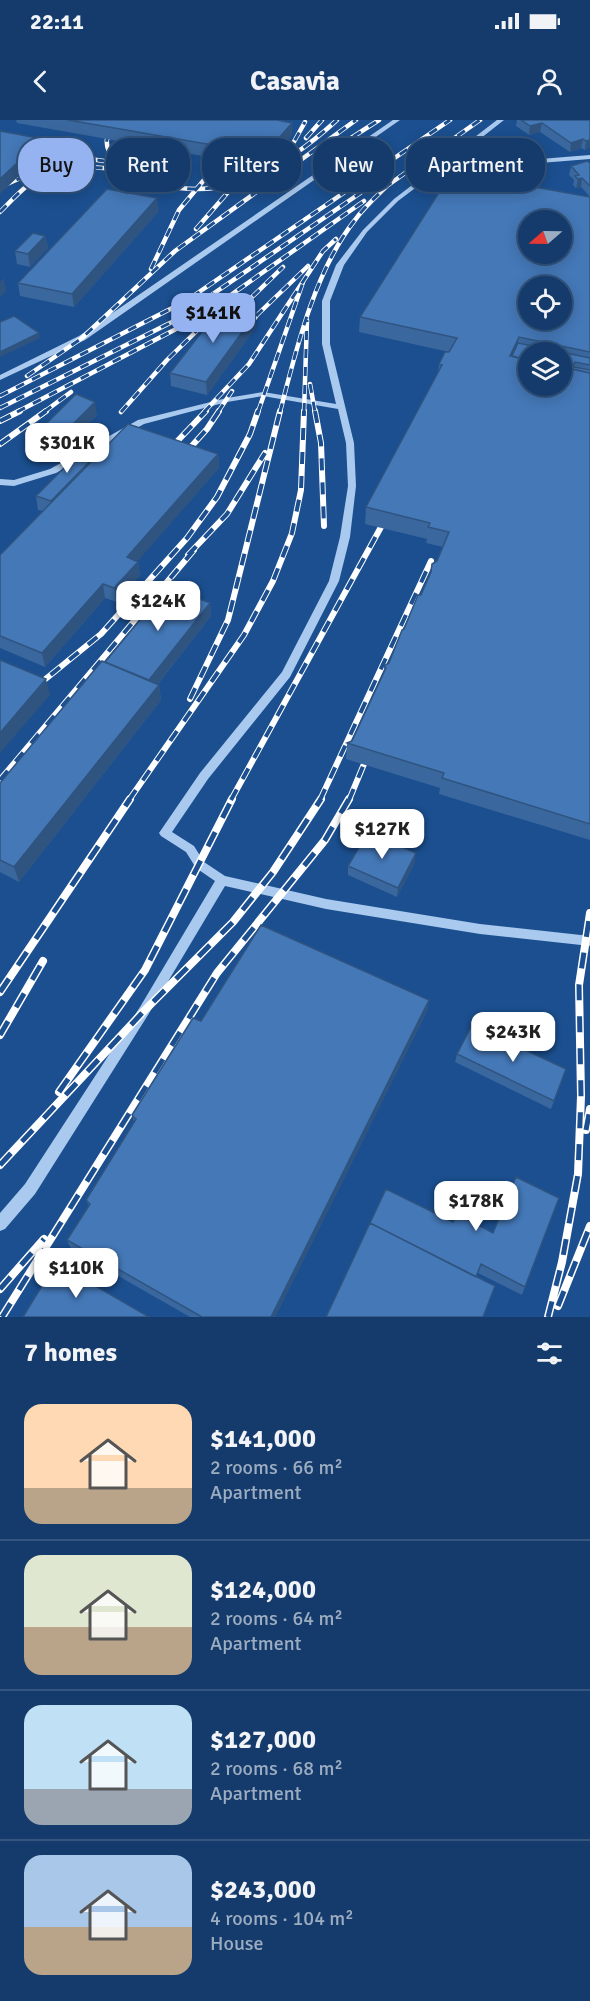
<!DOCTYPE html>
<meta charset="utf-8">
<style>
body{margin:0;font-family:Signika,sans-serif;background:#1d4271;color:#f1f3f6;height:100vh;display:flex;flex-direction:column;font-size:22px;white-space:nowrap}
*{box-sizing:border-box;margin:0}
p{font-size:20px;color:#9dadc1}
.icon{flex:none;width:33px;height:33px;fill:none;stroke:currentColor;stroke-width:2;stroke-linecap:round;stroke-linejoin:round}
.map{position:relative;height:1197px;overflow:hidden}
.sheet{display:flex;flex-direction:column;background:#143b6b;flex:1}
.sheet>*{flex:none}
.guide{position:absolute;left:18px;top:18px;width:555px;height:54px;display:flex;gap:12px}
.needle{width:39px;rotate:250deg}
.controls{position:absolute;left:518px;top:90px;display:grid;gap:12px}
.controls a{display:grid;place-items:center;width:54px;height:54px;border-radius:50%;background:#143b6b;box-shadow:0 3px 15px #0003,0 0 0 2px #33557e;font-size:30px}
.price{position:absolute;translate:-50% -51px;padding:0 14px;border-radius:12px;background:#fff;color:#222;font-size:20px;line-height:39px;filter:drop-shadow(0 2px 3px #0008)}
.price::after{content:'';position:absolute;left:50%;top:36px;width:18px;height:14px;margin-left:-9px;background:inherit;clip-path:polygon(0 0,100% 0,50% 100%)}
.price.active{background:#95b2f1;color:#111}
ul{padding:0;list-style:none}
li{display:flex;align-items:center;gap:18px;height:150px;padding:0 24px}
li+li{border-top:2px solid #33557e}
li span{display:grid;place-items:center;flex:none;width:168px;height:120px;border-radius:18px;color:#555}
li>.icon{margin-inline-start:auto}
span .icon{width:72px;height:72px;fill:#fffc;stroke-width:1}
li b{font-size:26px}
h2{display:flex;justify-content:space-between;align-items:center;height:72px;padding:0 24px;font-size:26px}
.pill{padding:0 21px;border-radius:24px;background:#143b6b;box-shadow:0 3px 15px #0003,0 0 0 2px #33557e;font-size:21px;line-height:54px}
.pill.active{background:#95b2f1;color:#111}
.status{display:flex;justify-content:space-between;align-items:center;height:42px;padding:0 30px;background:#143b6b;direction:ltr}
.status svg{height:16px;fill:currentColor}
header{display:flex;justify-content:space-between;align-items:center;height:78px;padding:0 24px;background:#143b6b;font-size:27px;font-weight:800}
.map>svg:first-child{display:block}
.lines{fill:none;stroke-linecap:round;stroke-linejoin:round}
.minor{fill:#a9c9ee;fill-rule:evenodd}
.rail-far2-casing{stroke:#fff;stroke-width:4.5}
.rail-far1-casing{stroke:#fff;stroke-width:6}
.rail-casing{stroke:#fff;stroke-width:8}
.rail-far2{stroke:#1b4f8f;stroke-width:3;stroke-dasharray:9;stroke-linecap:butt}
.rail-far1{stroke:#1b4f8f;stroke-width:4;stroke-dasharray:12;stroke-linecap:butt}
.rail{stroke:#1b4f8f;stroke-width:5;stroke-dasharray:16;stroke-linecap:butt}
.wall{fill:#3a679d}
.shaded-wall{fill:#305480}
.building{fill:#4478b7;stroke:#305480;stroke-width:1.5;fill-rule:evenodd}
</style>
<div class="status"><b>22:11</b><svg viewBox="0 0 49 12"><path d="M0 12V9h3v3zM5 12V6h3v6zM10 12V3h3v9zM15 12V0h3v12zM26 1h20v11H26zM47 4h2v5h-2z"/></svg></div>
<header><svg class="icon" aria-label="back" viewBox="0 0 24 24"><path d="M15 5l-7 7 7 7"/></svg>Casavia<svg class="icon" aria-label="person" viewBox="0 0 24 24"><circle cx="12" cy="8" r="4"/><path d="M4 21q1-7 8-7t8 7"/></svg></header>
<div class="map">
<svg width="590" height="1197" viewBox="0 0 590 1197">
<rect width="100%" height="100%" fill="#1b4f8f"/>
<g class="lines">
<!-- minor -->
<path class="minor" d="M393 0H400L85 220 0 260V255L79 216Z
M497 0H504L471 26 540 39 590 35V39L540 43 467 29 398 81 367 112 344 145 330 181V224L354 323 356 366 350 417 339 461 290 557 208 659 172 712 194 726 204 742 225 756 326 779 480 804 590 816V826L480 814 326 789 225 766 148 895 35 1074 5 1109 0 1111V1093L25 1064 140 887 215 761 196 748 186 732 161 716 159 713 200 653 282 552 329 461 340 417 348 366 346 323 338 289 263 276 227 282 144 304 56 353 14 366 0 365V359L14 360 50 349 138 300 227 278 263 272 336 284 322 224V181L336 145 363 110 394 79Z"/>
<!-- rail-far2 casing -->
<g class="rail-far2-casing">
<path id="rail-far2" d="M122 0 107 19C105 34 118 43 130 50 206 95 279 53 337 0
M306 18 322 0
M286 36 305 2
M323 36 379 0
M26 41 69 36 104 41
M0 67 48 46
M384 68 480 0
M0 92C9 83 17 74 27 66 56 44 92 45 126 51
M196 109 263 32
M151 149 179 90 233 25
M230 204 252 177 283 147
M246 211 257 195 308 146
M27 256 82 218 175 131 356 0
M310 264 315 292
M0 276 186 181 450 0
M0 288 172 202 391 52
M17 292 201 196 364 81
M44 292 71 272
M121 292 167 240 214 194
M204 292 249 244 323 131 336 119
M218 292 232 271
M258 292 303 162
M280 292C296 230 315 150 355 100 365 86 378 75 390 63
M304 292 307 200"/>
</g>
<!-- rail-far1 casing -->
<g class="rail-far1-casing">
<path id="rail-far1" d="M315 291 321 323 324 406
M0 301 20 291
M0 324 46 291
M167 332 206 291
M181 338 207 309 219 291
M188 435 227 394 265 333
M32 570 101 514 187 418 217 377 250 314 258 291
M190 579 228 500 280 291
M0 660 194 430
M129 680 244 515 273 461 292 413 301 370 304 291
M231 680 381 407
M320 680 431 441
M349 680 364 644"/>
</g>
<!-- rail casing -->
<g class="rail-casing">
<path id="rail" d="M0 872 130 679
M0 915 43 841
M59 972 145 850 232 679
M586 1010 590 989
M0 1045 144 891 233 802 273 752 321 679
M0 1169 44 1119
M558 1186 590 1106
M2 1197 217 853 325 720 349 679
M548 1197 562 1142 578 1054 581 976 579 865 590 793"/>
</g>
<!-- rail-far2 -->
<use href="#rail-far2" class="rail-far2"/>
<!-- rail-far1 -->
<use href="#rail-far1" class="rail-far1"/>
<!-- rail -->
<use href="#rail" class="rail"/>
</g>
<!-- wall -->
<path class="wall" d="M16 0H277L292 15 265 47 17 3Z
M517 0H590L585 30 581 28 570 32 540 12 529 15 516 6Z
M590 43V77L581 67 576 68 573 65 574 60 569 55 571 46Z
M590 77V720L439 674 440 668 346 639 347 623 352 621 384 553V546L389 543 443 427 426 423 427 419 365 404 366 387 438 254 439 244 449 232 359 212 360 197Z
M159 91 74 187 20 176 18 163Z
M45 116 48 128 30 147 17 144 15 131Z
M256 193V207L207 275 171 266 170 253Z
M97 295 57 335 37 328 35 315Z
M99 334H218L219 348 137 441 138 442 140 455 117 482 105 478 45 547 0 528V435L43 391 38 390 36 376Z
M184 473 210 483 211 496 158 564 159 565 161 580 19 762 0 752V663L105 542Z
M415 742 397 777 348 755V746Z
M429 880 427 891 275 1197H190L71 1129 67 1120 89 1086 86 1080 134 1002 132 995 201 901Z
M457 934 566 949 551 989 455 942Z
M386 1069 525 1167 522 1175 478 1153 370 1103Z"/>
<!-- shaded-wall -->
<path class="shaded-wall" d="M292 3V15L265 47V34Z
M542 3 540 12 529 15 530 6Z
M43 19 45 31 0 74V59Z
M583 19 581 28 570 32 571 23Z
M590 20V28L585 30 586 21Z
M582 58 581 67 576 68 578 59Z
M157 78 159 91 74 187 72 174Z
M45 116 48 128 30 147 28 134Z
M4 158 6 171 0 177V162Z
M256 193V207L207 275 206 262Z
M39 213 40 218 0 237V232Z
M519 217 516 232 512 243 510 236Z
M95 282 97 295 57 335 55 322Z
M99 332 101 345 53 395 51 381Z
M218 334 219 348 129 451 127 437Z
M138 442 140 455 117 482 114 468Z
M103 464 105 478 45 547 42 533Z
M184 465 185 478 179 471Z
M210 483 211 496 149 575 147 562Z
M46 559 50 575 0 633V613Z
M159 565 161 580 19 762 14 747Z
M416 733 415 742 397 777 398 768Z
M429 880 427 891 275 1197H271Z"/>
<!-- building -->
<path class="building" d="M68 0H277L292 3 265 34Z
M521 0H590V20L586 21 583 19 571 23 542 3 530 6Z
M0 11 43 19 0 59Z
M587 41 590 43V66L582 58 578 59 575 56 579 55 571 46Z
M452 52 590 77V232L519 217 510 236 528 240V266H561V247L590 253V704L442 658 444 653 347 623 352 621 386 548 384 546 389 543 402 510 404 509 418 475H421L431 452 432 444 437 441 449 412 428 407 430 403 366 387 442 245 439 244 445 232H449L457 218 360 197ZM528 100H561V134H528ZM528 166H561V200H528Z
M107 69 157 78 72 174 18 163Z
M33 113 45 116 28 134 15 131Z
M222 186 256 193 206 262 170 253Z
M14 196 39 213 0 232V202Z
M518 223 590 238V245L575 242 572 249 561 247V232H528V240L512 236Z
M574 247 590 250V253L573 249Z
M76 274 95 282 55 322 35 315Z
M128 304 218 334 127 437 138 442 114 468 103 464 42 533 0 516V435Z
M84 328 99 332 51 381 36 376Z
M173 460 184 465 179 471 210 483 149 560 105 542Z
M0 540 46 559 0 613Z
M102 541 159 565 14 747 0 740V663Z
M368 712 416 733 398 768 348 746Z
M261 805 429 880 271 1197H202L67 1120 90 1084 86 1080 136 999 132 995 193 898 201 901Z
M472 905 566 949 554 981 457 934Z
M516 1057 559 1078 525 1167 481 1144 476 1157 370 1103 386 1069 453 1102 457 1094 493 1113Z
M370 1103 495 1166 483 1197H326Z
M56 1143 149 1197H23Z"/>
</svg>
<div class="controls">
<a><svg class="needle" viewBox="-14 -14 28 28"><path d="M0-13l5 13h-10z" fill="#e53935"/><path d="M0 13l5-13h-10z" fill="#9dadc1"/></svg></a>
<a><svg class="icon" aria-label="locate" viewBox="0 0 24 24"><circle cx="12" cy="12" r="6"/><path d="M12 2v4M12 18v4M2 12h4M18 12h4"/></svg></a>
<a><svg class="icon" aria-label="layers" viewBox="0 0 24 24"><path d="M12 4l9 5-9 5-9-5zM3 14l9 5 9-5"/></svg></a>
</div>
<b class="price active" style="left:213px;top:224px">$141K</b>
<b class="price" style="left:67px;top:354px">$301K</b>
<b class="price" style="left:158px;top:512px">$124K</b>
<b class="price" style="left:382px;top:740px">$127K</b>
<b class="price" style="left:513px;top:943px">$243K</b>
<b class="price" style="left:476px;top:1112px">$178K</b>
<b class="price" style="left:76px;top:1179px">$110K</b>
<div class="guide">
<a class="pill active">Buy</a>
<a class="pill">Rent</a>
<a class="pill">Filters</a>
<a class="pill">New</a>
<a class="pill">Apartment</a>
</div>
</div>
<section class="sheet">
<h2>7 homes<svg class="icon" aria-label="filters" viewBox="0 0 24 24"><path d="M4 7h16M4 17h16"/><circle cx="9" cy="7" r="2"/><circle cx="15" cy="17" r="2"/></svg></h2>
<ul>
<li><span style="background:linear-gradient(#ffd9b3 70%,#b9a48a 0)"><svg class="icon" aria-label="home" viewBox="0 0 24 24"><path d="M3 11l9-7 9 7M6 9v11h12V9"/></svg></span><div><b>$141,000</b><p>2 rooms · 66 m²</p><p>Apartment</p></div></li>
<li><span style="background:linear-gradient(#dfe7d0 60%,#b9a48a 0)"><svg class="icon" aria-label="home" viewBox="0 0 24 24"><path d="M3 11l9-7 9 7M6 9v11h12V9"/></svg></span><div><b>$124,000</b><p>2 rooms · 64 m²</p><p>Apartment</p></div></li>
<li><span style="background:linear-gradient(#bfe0f5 70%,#9aa5b1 0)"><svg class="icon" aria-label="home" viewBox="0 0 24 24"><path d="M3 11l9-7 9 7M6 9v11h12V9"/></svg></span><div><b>$127,000</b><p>2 rooms · 68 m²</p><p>Apartment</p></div></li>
<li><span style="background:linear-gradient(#a9c7e8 60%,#b9a48a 0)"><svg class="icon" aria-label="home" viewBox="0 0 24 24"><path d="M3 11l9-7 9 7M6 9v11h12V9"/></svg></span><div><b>$243,000</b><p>4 rooms · 104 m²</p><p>House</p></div></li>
</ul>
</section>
